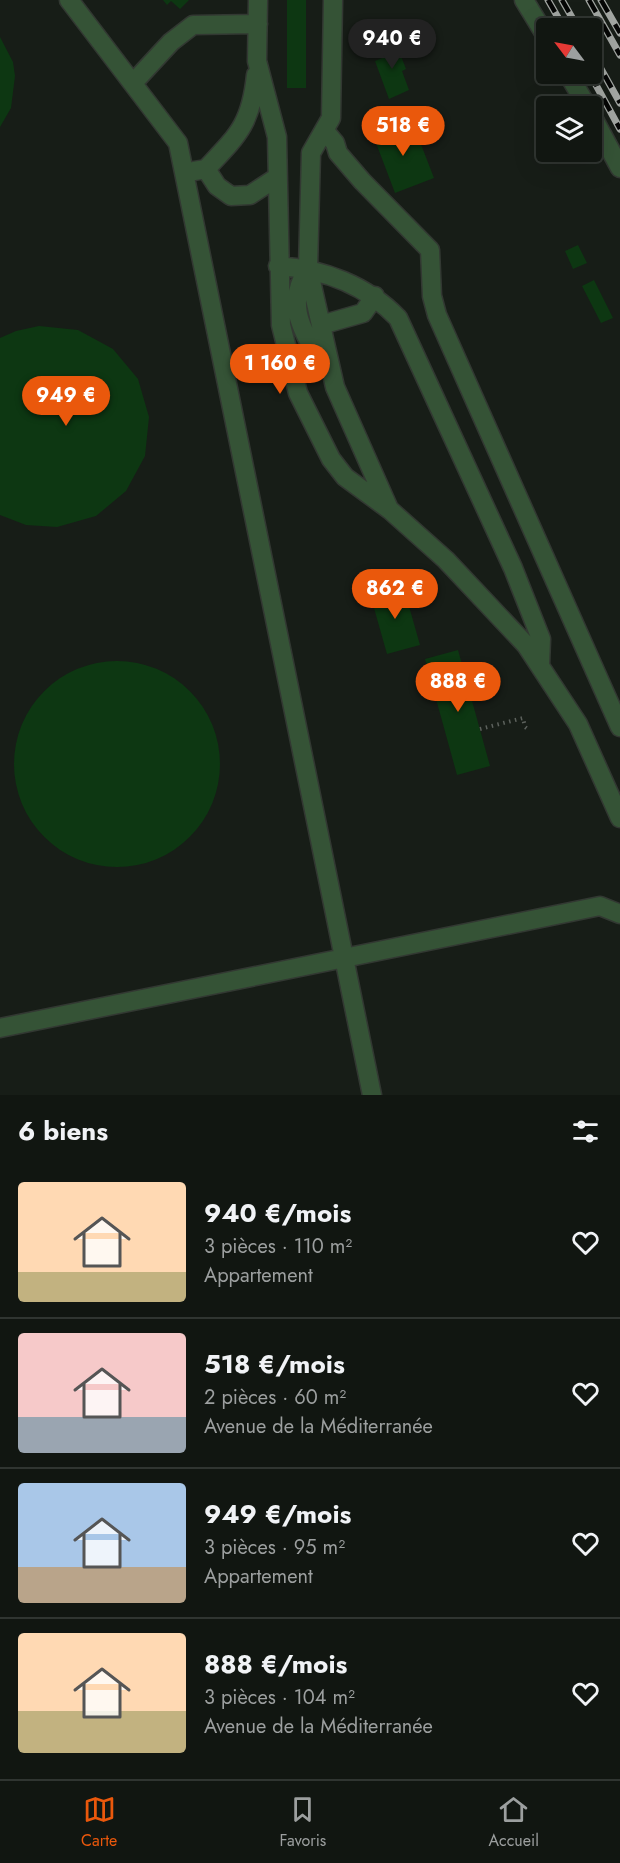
<!DOCTYPE html>
<html lang="fr">
<meta charset="utf-8">
<style>
body{margin:0;font-family:Jost,sans-serif;background:#1a1f1a;color:#f1f3f6;height:100vh;display:flex;flex-direction:column;font-size:22px;white-space:nowrap}
*{box-sizing:border-box;margin:0}
p{font-size:20px;color:#9c9f9f}
.icon{flex:none;width:33px;height:33px;fill:none;stroke:currentColor;stroke-width:2;stroke-linecap:round;stroke-linejoin:round}
.map{position:relative;height:1095px;overflow:hidden}
.details{display:flex;flex-direction:column;background:#111611;flex:1}
.details>*{flex:none}
.needle{width:39px;rotate:302deg}
.buttons{position:absolute;left:536px;top:18px;display:grid;gap:12px}
.buttons a{display:grid;place-items:center;width:66px;height:66px;border-radius:6px;background:#111611;box-shadow:0 6px 24px #0002,0 0 0 2px #303531;font-size:30px}
.price{position:absolute;translate:-50% -51px;padding:0 14px;border-radius:21px;background:#ea580c;color:#fff;font-size:20px;line-height:39px;filter:drop-shadow(0 2px 3px #0008)}
.price::after{content:'';position:absolute;left:50%;top:36px;width:18px;height:14px;margin-left:-9px;background:inherit;clip-path:polygon(0 0,100% 0,50% 100%)}
.price.selected{background:#222;color:#fff}
ul{padding:0;list-style:none}
li{display:flex;align-items:center;gap:18px;height:150px;padding:0 18px}
li+li{border-top:2px solid #303531}
li span{display:grid;place-items:center;flex:none;width:168px;height:120px;border-radius:6px;color:#555}
li>.icon{margin-inline-start:auto}
span .icon{width:72px;height:72px;fill:#fffc;stroke-width:1}
li b{font-size:26px}
h2{display:flex;justify-content:space-between;align-items:center;height:72px;padding:0 18px;font-size:26px}
.menu{display:flex;justify-content:space-around;align-items:center;height:84px;border-top:2px solid #303531;background:#111611;font-size:16px;color:#9c9f9f}
.menu a{display:grid;justify-items:center;gap:3px}
.menu .selected{color:#ea580c}
.map>svg:first-child{display:block}
.building{fill:#0d3712}
.lines{fill:none;stroke-linecap:round;stroke-linejoin:round}
.minor-casing{stroke:#323832;stroke-width:21}
.path{stroke:#5c615c;stroke-width:4;stroke-dasharray:1.5 4.5;stroke-linecap:butt}
.minor{stroke:#355336;stroke-width:18}
.rail-casing{stroke:#a2a6a2;stroke-width:7}
.rail{stroke:#050605;stroke-width:4.5;stroke-dasharray:14;stroke-linecap:butt}
</style>
<div class="map">
<svg width="620" height="1095" viewBox="0 0 620 1095">
<rect width="100%" height="100%" fill="#171d17"/>
<!-- building -->
<path class="building" d="M163 0H189L180 9 171 1 167 5Z
M287 0H306V88H287Z
M0 37 13 62 15 76 11 108 0 127Z
M395 40 406 69 402 71 409 90 389 99 375 61 382 58 378 47Z
M412 121 434 178 395 193 373 135Z
M578 245 587 263 573 269 565 251Z
M594 280 613 318 601 323 582 286Z
M39 326 78 330 113 349 138 379 149 417 145 456 126 491 96 516 57 527 26 525 0 515V338L16 331Z
M403 585 420 645 387 654 370 594Z
M458 650 490 766 457 775 425 659Z
M14 764a103 103 0 1 1 206 0a103 103 0 1 1-206 0Z"/>
<g class="lines">
<!-- minor casing -->
<g class="minor-casing">
<path id="minor" d="M69 0 178 143 372 1095
M258 0 257 61 277 137 281 325 298 393 331 459 345 477 390 510 446 560 526 645 578 724 620 818
M333 0 331 118 311 153 308 268 335 387 389 509
M524 0 546 36
M568 74 587 106
M134 82 171 42 193 25 258 24
M591 114 620 168
M324 130 335 143 338 153 362 181 430 250 432 296 437 315 620 727
M206 169C238 135 251 124 256 75
M194 171 206 169 217 186 231 196 250 195 276 178
M278 266C323 269 366 285 398 318L513 568 541 639 540 665
M308 268C283 308 305 333 325 369
M321 325 363 313 375 296
M0 1028 600 906 620 914"/>
</g>
<!-- path -->
<path class="path" d="M480 729 523 718 525 727 530 731"/>
<!-- minor -->
<use href="#minor" class="minor"/>
<!-- rail casing -->
<g class="rail-casing">
<path id="rail" d="M548 0 564 28
M562 0 578 28
M589 0 620 55
M601 0 620 33
M591 51 620 103
M590 74 620 129"/>
</g>
<!-- rail -->
<use href="#rail" class="rail"/>
</g>
</svg>
<div class="buttons">
<a><svg class="needle" viewBox="-14 -14 28 28"><path d="M0-13l5 13h-10z" fill="#e53935"/><path d="M0 13l5-13h-10z" fill="#9c9f9f"/></svg></a>
<a><svg class="icon" aria-label="layers" viewBox="0 0 24 24"><path d="M12 4l9 5-9 5-9-5zM3 14l9 5 9-5"/></svg></a>
</div>
<b class="price selected" style="left:392px;top:70px">940 €</b>
<b class="price" style="left:403px;top:157px">518 €</b>
<b class="price" style="left:280px;top:395px">1 160 €</b>
<b class="price" style="left:66px;top:427px">949 €</b>
<b class="price" style="left:395px;top:620px">862 €</b>
<b class="price" style="left:458px;top:713px">888 €</b>
</div>
<section class="details">
<h2>6 biens<svg class="icon" aria-label="filters" viewBox="0 0 24 24"><path d="M4 7h16M4 17h16"/><circle cx="9" cy="7" r="2"/><circle cx="15" cy="17" r="2"/></svg></h2>
<ul>
<li><span style="background:linear-gradient(#ffd9b3 75%,#c2b280 0)"><svg class="icon" aria-label="home" viewBox="0 0 24 24"><path d="M3 11l9-7 9 7M6 9v11h12V9"/></svg></span><div><b>940 €/mois</b><p>3 pièces · 110 m²</p><p>Appartement</p></div><svg class="icon" aria-label="heart" viewBox="0 0 24 24"><path d="M12 20l-8-8c-3-5 5-10 8-4 3-6 11-1 8 4z"/></svg></li>
<li><span style="background:linear-gradient(#f6c9c9 70%,#9aa5b1 0)"><svg class="icon" aria-label="home" viewBox="0 0 24 24"><path d="M3 11l9-7 9 7M6 9v11h12V9"/></svg></span><div><b>518 €/mois</b><p>2 pièces · 60 m²</p><p>Avenue de la Méditerranée</p></div><svg class="icon" aria-label="heart" viewBox="0 0 24 24"><path d="M12 20l-8-8c-3-5 5-10 8-4 3-6 11-1 8 4z"/></svg></li>
<li><span style="background:linear-gradient(#a9c7e8 70%,#b9a48a 0)"><svg class="icon" aria-label="home" viewBox="0 0 24 24"><path d="M3 11l9-7 9 7M6 9v11h12V9"/></svg></span><div><b>949 €/mois</b><p>3 pièces · 95 m²</p><p>Appartement</p></div><svg class="icon" aria-label="heart" viewBox="0 0 24 24"><path d="M12 20l-8-8c-3-5 5-10 8-4 3-6 11-1 8 4z"/></svg></li>
<li><span style="background:linear-gradient(#ffd9b3 65%,#c2b280 0)"><svg class="icon" aria-label="home" viewBox="0 0 24 24"><path d="M3 11l9-7 9 7M6 9v11h12V9"/></svg></span><div><b>888 €/mois</b><p>3 pièces · 104 m²</p><p>Avenue de la Méditerranée</p></div><svg class="icon" aria-label="heart" viewBox="0 0 24 24"><path d="M12 20l-8-8c-3-5 5-10 8-4 3-6 11-1 8 4z"/></svg></li>
</ul>
</section>
<nav class="menu">
<a class="selected"><svg class="icon" aria-label="map" viewBox="0 0 24 24"><path d="M3 6l6-2 6 2 6-2v14l-6 2-6-2-6 2zM9 4v14M15 6v14"/></svg>Carte</a>
<a><svg class="icon" aria-label="saved" viewBox="0 0 24 24"><path d="M7 4h10v16l-5-4-5 4z"/></svg>Favoris</a>
<a><svg class="icon" aria-label="home" viewBox="0 0 24 24"><path d="M3 11l9-7 9 7M6 9v11h12V9"/></svg>Accueil</a>
</nav>
